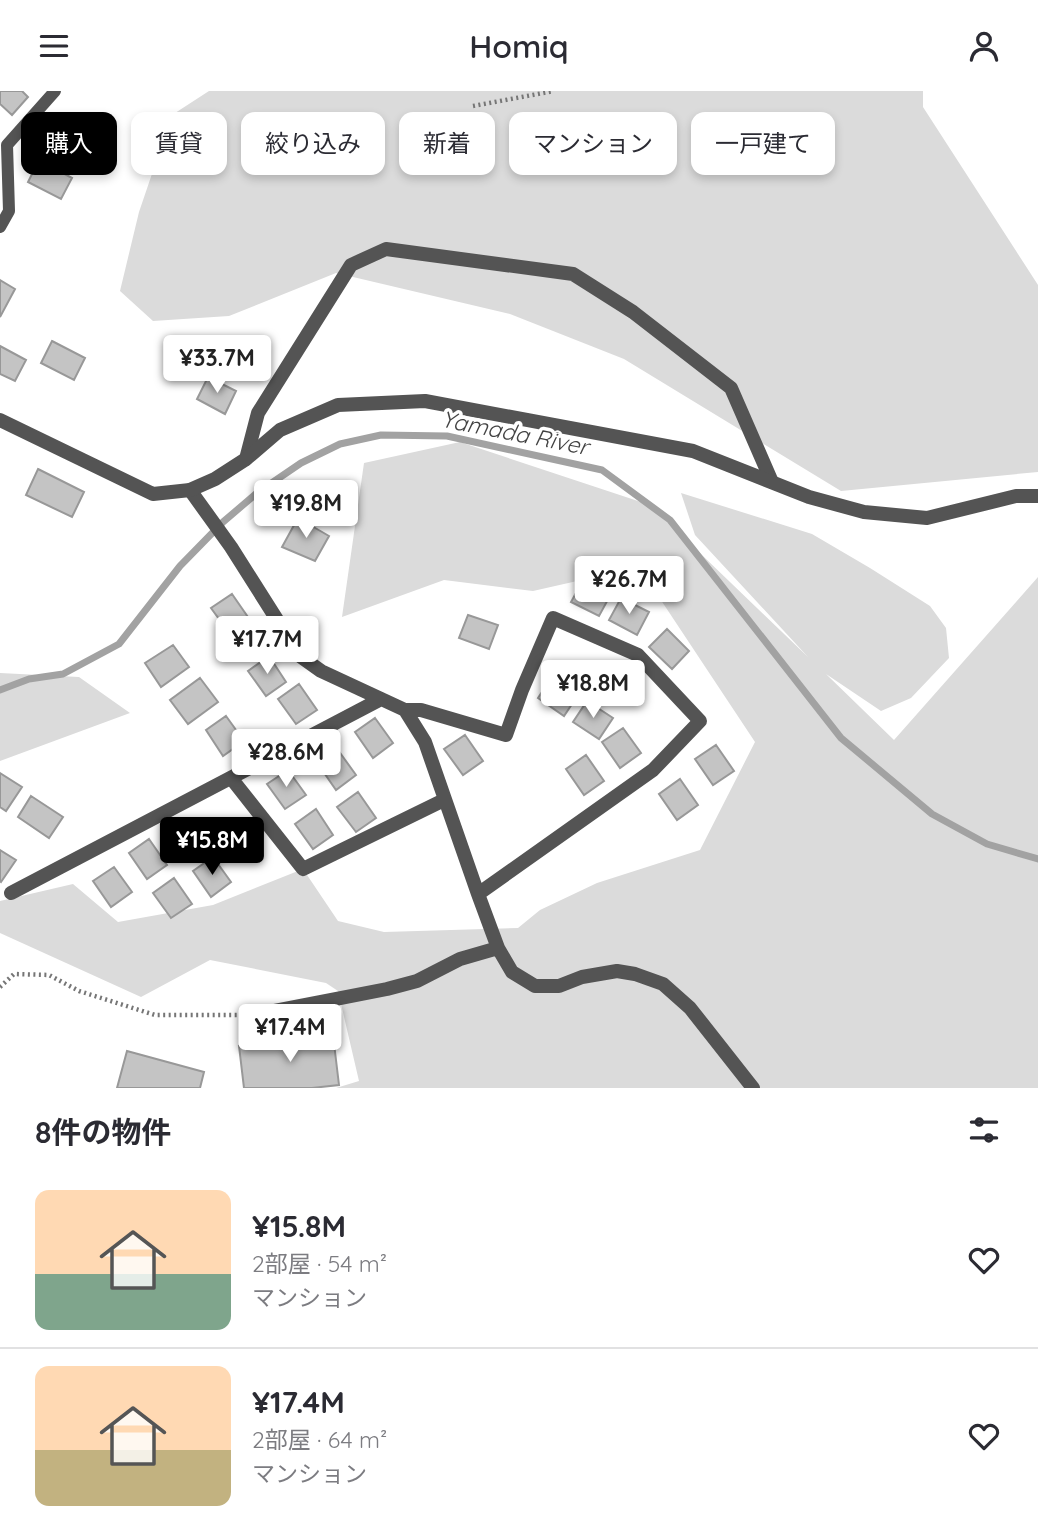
<!DOCTYPE html>
<html lang="ja">
<meta charset="utf-8">
<style>
body{margin:0;font-family:Quicksand,"Noto Sans JP",sans-serif;background:#f2f2f3;color:#2b2b33;height:100vh;display:flex;flex-direction:column;font-size:26px;white-space:nowrap}
*{box-sizing:border-box;margin:0}
p{font-size:23px;color:#7c7c81}
.icon{flex:none;width:38px;height:38px;fill:none;stroke:currentColor;stroke-width:2;stroke-linecap:round;stroke-linejoin:round}
.map{position:relative;height:997px;overflow:hidden}
.details{display:flex;flex-direction:column;background:#fff;flex:1}
.details>*{flex:none}
.top-card{position:absolute;left:21px;top:21px;width:998px;height:63px;display:flex;gap:14px}
.price{position:absolute;translate:-50% -60px;padding:0 16px;border-radius:7px;background:#fff;color:#222;font-size:23px;line-height:46px;filter:drop-shadow(0 2px 4px #0008)}
.price::after{content:'';position:absolute;left:50%;top:42px;width:21px;height:16px;margin-left:-10px;background:inherit;clip-path:polygon(0 0,100% 0,50% 100%)}
.price.active{background:#000;color:#fff}
ul{padding:0;list-style:none}
li{display:flex;align-items:center;gap:21px;height:175px;padding:0 35px}
li+li{border-top:2px solid #e1e1e2}
li span{display:grid;place-items:center;flex:none;width:196px;height:140px;border-radius:14px;color:#555}
li>.icon{margin-inline-start:auto}
span .icon{width:84px;height:84px;fill:#fffc;stroke-width:1}
li b{font-size:30px}
h2{display:flex;justify-content:space-between;align-items:center;height:84px;padding:0 35px;font-size:30px}
.chip{padding:0 24px;border-radius:14px;background:#fff;box-shadow:0 4px 10px #0003;font-size:24px;line-height:63px}
.chip.active{background:#000;color:#fff}
header{display:flex;justify-content:space-between;align-items:center;height:91px;padding:0 35px;background:#fff;font-size:32px;font-weight:600}
.map>svg:first-child{display:block}
.green{fill:#dbdbdb}
.lines{fill:none;stroke-linecap:round;stroke-linejoin:round}
.stream{stroke:#a2a2a2;stroke-width:7}
.building{fill:#c4c4c4;stroke:#989898;stroke-width:2}
.path{stroke:#767676;stroke-width:4.5;stroke-dasharray:2 3.5;stroke-linecap:butt}
.service{stroke:#545454;stroke-width:12}
.minor{stroke:#545454;stroke-width:14}
.tertiary{stroke:#545454;stroke-width:14}
.labels{text-anchor:middle;stroke-width:7;stroke-linejoin:round;paint-order:stroke}
.water-label{font-size:23px;font-style:italic;fill:#434343;stroke:#fff}
</style>
<header><svg class="icon" aria-label="menu" viewBox="0 0 24 24"><path d="M4 6h16M4 12h16M4 18h16"/></svg>Homiq<svg class="icon" aria-label="person" viewBox="0 0 24 24"><circle cx="12" cy="8" r="4"/><path d="M4 21q1-7 8-7t8 7"/></svg></header>
<div class="map">
<svg width="1038" height="997" viewBox="0 0 1038 997">
<rect width="100%" height="100%" fill="#fff"/>
<!-- green -->
<path class="green" d="M209 0H923V16L1038 194V381L841 400 624 268 510 223 336 182 229 225 153 230 120 200 139 121 172 24Z
M460 351 650 414 808 566 695 444 681 402 812 443 870 477 930 515 946 537 949 567 911 607 881 620 826 583 894 649 1038 486V997H336L359 990 338 900 326 892 210 869 141 906 0 842V810L73 793 118 831 213 814 303 778 338 830 384 841 518 837 540 819 597 792 700 759 755 651 639 476 533 500 444 489 342 526 364 372Z
M0 582 79 586 130 622 0 670Z"/>
<g class="lines">
<!-- stream -->
<path class="stream" d="M0 599 29 588 63 583 119 553 180 475 223 431 257 402 301 372 340 353 381 344 447 345 602 379 670 429 841 647 932 723 987 753 1038 768"/>
</g>
<!-- building -->
<path class="building" d="M0 0H22L28 6 12 24 0 13Z
M39 69 72 87 61 108 28 91Z
M0 189 15 198 0 226Z
M52 250 85 267 74 289 41 272Z
M0 255 26 269 15 290 0 283Z
M208 286 236 300 225 323 197 308Z
M38 378 84 401 72 426 26 404Z
M298 427 329 445 315 470 282 456Z
M583 489 611 503 599 525 571 511Z
M232 503 250 529 230 543 211 517Z
M621 507 649 521 637 544 609 529Z
M468 524 498 534 489 558 459 547Z
M667 538 689 560 672 578 649 556Z
M173 554 189 576 161 596 145 572Z
M269 565 286 591 266 605 248 580Z
M608 573 635 591 621 612 594 594Z
M552 586 578 604 564 625 538 607Z
M200 587 218 611 188 633 170 609Z
M299 593 317 619 296 633 278 608Z
M587 610 613 627 599 648 573 631Z
M226 625 244 650 223 665 206 639Z
M375 627 393 652 373 667 355 641Z
M623 637 641 662 620 677 602 651Z
M465 644 483 670 463 684 444 658Z
M716 654 734 680 713 694 695 668Z
M338 659 356 684 336 699 318 673Z
M586 664 604 690 584 704 566 678Z
M288 679 306 704 285 718 267 693Z
M0 682 22 696 6 720 0 716Z
M680 688 698 714 677 729 659 703Z
M358 701 376 727 356 741 337 716Z
M31 705 63 726 49 747 18 726Z
M316 718 333 744 313 758 295 733Z
M188 729 206 755 185 769 168 744Z
M149 748 167 774 147 788 129 762Z
M0 759 16 769 1 791 0 790Z
M213 766 231 791 211 806 193 780Z
M114 776 132 801 111 816 93 790Z
M174 787 192 813 171 827 153 802Z
M333 944 339 994 312 997H244L239 955Z
M127 960 204 981 200 997H117Z"/>
<g class="lines">
<!-- path -->
<path class="path" d="M473 15 554 0
M0 896 14 883 49 884 79 900 155 924H240"/>
<!-- service -->
<path class="service" d="M0 136 9 120 7 54 55 0"/>
<!-- minor -->
<path class="minor" d="M246 368 258 322 351 174 386 158 573 183 633 221 731 297 772 391
M190 399 231 456 300 565 321 580 405 619 425 651 478 803 498 857 512 881 535 895H559L582 886 617 880 635 883 663 893 690 917 753 997
M405 619H421L506 644 522 599 553 527 638 564 700 630 653 679 478 803
M231 687 303 778 444 709
M11 802 381 608
M254 924 387 898 417 890 460 868 498 857"/>
<!-- tertiary -->
<path class="tertiary" d="M0 329 153 403 190 399 215 388 246 368 280 339 338 314 425 310 693 360 809 406 864 421 927 427 1016 405H1038"/>
</g>
<g class="labels">
<!-- water labels -->
<g class="water-label">
<text transform="translate(515 342) rotate(11)" y="8">Yamada River</text>
</g>
</g>
</svg>
<b class="price" style="left:217px;top:304px">¥33.7M</b>
<b class="price" style="left:306px;top:449px">¥19.8M</b>
<b class="price" style="left:629px;top:525px">¥26.7M</b>
<b class="price" style="left:267px;top:585px">¥17.7M</b>
<b class="price" style="left:593px;top:629px">¥18.8M</b>
<b class="price" style="left:286px;top:698px">¥28.6M</b>
<b class="price active" style="left:212px;top:786px">¥15.8M</b>
<b class="price" style="left:290px;top:973px">¥17.4M</b>
<div class="top-card">
<a class="chip active">購入</a>
<a class="chip">賃貸</a>
<a class="chip">絞り込み</a>
<a class="chip">新着</a>
<a class="chip">マンション</a>
<a class="chip">一戸建て</a>
</div>
</div>
<section class="details">
<h2>8件の物件<svg class="icon" aria-label="filters" viewBox="0 0 24 24"><path d="M4 7h16M4 17h16"/><circle cx="9" cy="7" r="2"/><circle cx="15" cy="17" r="2"/></svg></h2>
<ul>
<li><span style="background:linear-gradient(#ffd9b3 60%,#7fa58c 0)"><svg class="icon" aria-label="home" viewBox="0 0 24 24"><path d="M3 11l9-7 9 7M6 9v11h12V9"/></svg></span><div><b>¥15.8M</b><p>2部屋 · 54 m²</p><p>マンション</p></div><svg class="icon" aria-label="heart" viewBox="0 0 24 24"><path d="M12 20l-8-8c-3-5 5-10 8-4 3-6 11-1 8 4z"/></svg></li>
<li><span style="background:linear-gradient(#ffd9b3 60%,#c2b280 0)"><svg class="icon" aria-label="home" viewBox="0 0 24 24"><path d="M3 11l9-7 9 7M6 9v11h12V9"/></svg></span><div><b>¥17.4M</b><p>2部屋 · 64 m²</p><p>マンション</p></div><svg class="icon" aria-label="heart" viewBox="0 0 24 24"><path d="M12 20l-8-8c-3-5 5-10 8-4 3-6 11-1 8 4z"/></svg></li>
</ul>
</section>
